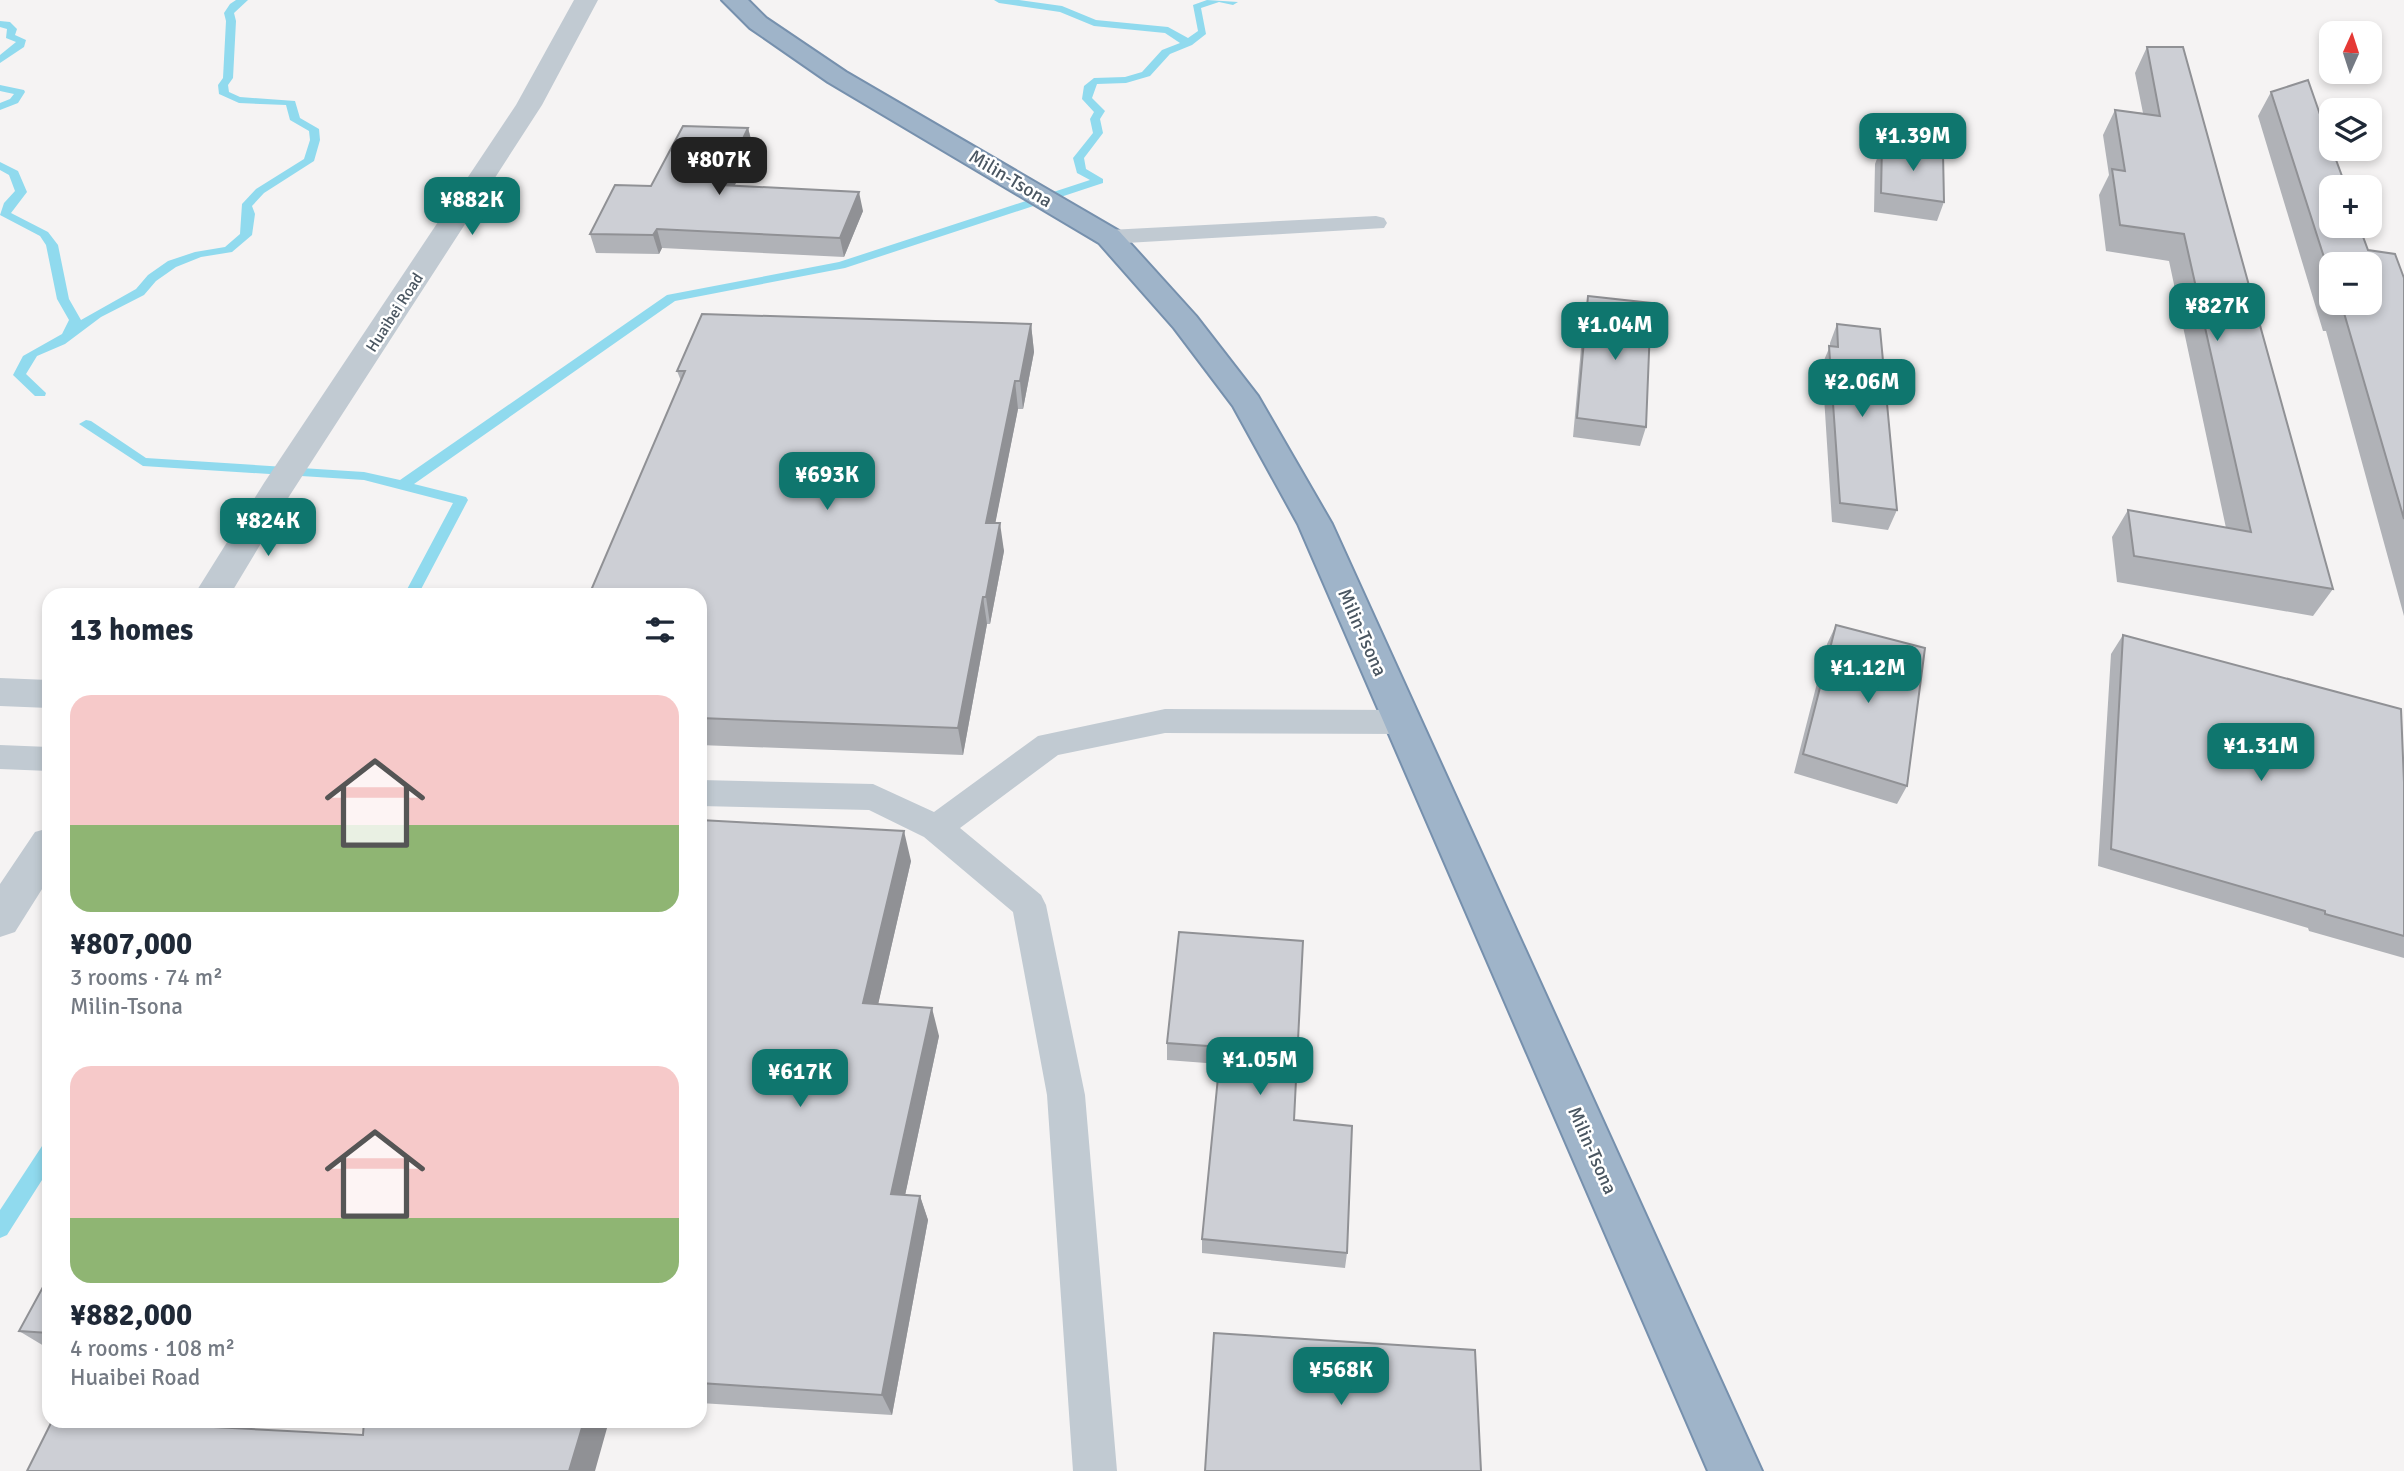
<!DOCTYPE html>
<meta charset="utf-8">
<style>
body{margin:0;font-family:Signika,sans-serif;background:#f2f2f3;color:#1f2937;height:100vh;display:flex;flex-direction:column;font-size:26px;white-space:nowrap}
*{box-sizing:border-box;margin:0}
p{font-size:23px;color:#747a83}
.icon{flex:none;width:38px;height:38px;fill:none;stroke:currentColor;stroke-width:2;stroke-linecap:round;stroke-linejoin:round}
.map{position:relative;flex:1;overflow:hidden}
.drawer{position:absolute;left:42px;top:588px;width:665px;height:840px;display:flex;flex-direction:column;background:#fff;border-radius:21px;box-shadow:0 4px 10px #0003}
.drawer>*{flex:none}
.needle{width:46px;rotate:3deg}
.tools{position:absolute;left:2319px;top:21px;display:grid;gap:14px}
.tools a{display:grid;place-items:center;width:63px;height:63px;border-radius:14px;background:#fff;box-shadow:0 4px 10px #0003;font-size:35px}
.price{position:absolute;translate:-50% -60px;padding:0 16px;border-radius:14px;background:#0f766e;color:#fff;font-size:23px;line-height:46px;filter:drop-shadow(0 2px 4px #0008)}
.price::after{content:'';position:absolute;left:50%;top:42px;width:21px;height:16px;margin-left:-10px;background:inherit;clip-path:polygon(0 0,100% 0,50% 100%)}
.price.selected{background:#222;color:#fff}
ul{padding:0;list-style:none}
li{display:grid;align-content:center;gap:14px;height:371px;padding:0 28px}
li span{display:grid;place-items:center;height:217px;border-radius:21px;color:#555}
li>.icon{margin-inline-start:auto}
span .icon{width:126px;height:126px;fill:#fffc;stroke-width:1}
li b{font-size:30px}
h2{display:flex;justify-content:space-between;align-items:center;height:84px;padding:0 28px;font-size:30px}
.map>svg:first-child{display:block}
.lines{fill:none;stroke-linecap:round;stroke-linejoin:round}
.stream{fill:#90daee;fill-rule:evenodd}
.trunk-casing{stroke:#7690ad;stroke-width:4}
.service{fill:#c1cad2;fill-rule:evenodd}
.minor{fill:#c1cad2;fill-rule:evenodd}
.tertiary{fill:#c1cad2;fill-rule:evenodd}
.trunk{fill:#9fb4c9;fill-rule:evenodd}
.wall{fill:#b0b2b7;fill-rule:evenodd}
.shaded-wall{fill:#909195}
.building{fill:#cdcfd5;stroke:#909195;stroke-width:2}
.labels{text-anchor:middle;stroke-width:5;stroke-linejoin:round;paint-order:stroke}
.far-street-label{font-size:16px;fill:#4a5661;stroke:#fff}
.street-label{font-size:19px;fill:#4a5661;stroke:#fff}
</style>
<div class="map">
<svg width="2404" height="1471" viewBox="0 0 2404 1471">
<rect width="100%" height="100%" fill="#f5f3f3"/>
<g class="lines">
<!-- stream -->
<path class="stream" d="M236 0H248L234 13 236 21 233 78 228 85 229 92 240 97 295 101 300 118 319 129 320 140 314 161 264 193 252 206 255 214 252 235 232 252 201 257 176 267 156 281 144 295 101 317 65 344 37 356 26 374 46 393 45 396H35L13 375 23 356 62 334 69 320 57 299 46 245 40 236 0 215 4 203 15 191 9 175 0 170V162L18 171 27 192 11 213 48 232 58 245 69 299 81 320 136 289 148 275 168 261 195 252 225 247 240 234 242 204 256 189 304 159 310 140 309 131 290 120 286 105 239 103 219 94 218 85 223 78 226 21 224 13 230 4Z
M994 0H1019L1062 6 1096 20 1168 27 1188 38 1198 31 1193 5 1207 0 1238 2 1233 5 1219 2 1201 8 1206 34 1192 45 1170 54 1150 76 1126 83 1097 84 1092 98 1105 111 1100 119 1103 133 1084 158 1086 169 1103 179V183L845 268 675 301 414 484 466 497 468 500 418 595H404L453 503 364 480 143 466 79 424 86 420 91 421 146 458 364 472 400 480 667 295 839 262 1090 180 1077 173 1073 158 1093 133 1090 119 1094 112 1082 99 1084 86 1094 78 1125 77 1142 72 1162 50 1180 43 1165 33 1094 26 1060 12 999 3Z
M0 21 10 22 17 29 15 35 26 40 24 47 0 63V55L16 42 6 38 7 29 0 27Z
M0 85 24 90 25 92 18 103 0 110V103L10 99 14 94 0 91Z
M49 1143V1169L7 1235 0 1238V1210L42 1146Z"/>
<!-- trunk casing -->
<g class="trunk-casing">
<path id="trunk" d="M722 0H748L766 18 846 72 1119 231 1196 316 1258 396 1332 524 1762 1471H1708L1298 524 1233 406 1174 328 1099 243 828 82 750 28Z"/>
</g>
<!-- service -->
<path class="service" d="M1376 216 1384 218 1387 223 1384 228 1109 244 1101 242 1097 237 1101 232 1109 230Z
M1165 709 1403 710 1414 714 1419 722 1414 730 1403 734 1165 733 1058 755 960 828 1041 895 1046 905 1085 1095 1117 1471H1073L1047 1095 1013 912 924 837 869 810 700 806V780L873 784 934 812 1038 736Z
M0 745 49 747V771L0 769Z"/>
<!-- minor -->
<path class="minor" d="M0 678 49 680V708L0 706Z"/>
<!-- tertiary -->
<path class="tertiary" d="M574 0H598L542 105 290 495 230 595H194L264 483 516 105Z
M49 828V878L15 932 0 937V884L35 832Z"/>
<!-- trunk -->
<use href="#trunk" class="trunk"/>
</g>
<!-- wall -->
<path class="wall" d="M2147 47 2333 589 2313 616 2117 582 2112 537 2128 510 2226 528 2169 261 2106 251 2099 195 2109 175 2103 135 2115 110 2143 113 2135 73Z
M2271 92 2368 250 2404 278V616L2326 331H2323L2258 116ZM2331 264 2370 303H2331Z
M748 128 753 147 734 186 863 211 844 257 662 248 659 254 596 253 590 234 651 186Z
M1882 145 1944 202 1937 221 1874 212 1875 164Z
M1588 296 1646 427 1640 446 1573 437 1584 315Z
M1031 324 1034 352 1023 409H1018L995 523 1004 551 990 624H987L963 755 700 745V595L681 381 677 371Z
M1837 324 1897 510 1888 530 1832 522 1822 365 1830 346V343Z
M1836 625 1907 786 1897 804 1794 773 1827 644Z
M2123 635 2404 782V958L2309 931 2308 928 2098 866 2111 654Z
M700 820 911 861 878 1004 939 1036 905 1195 920 1196 928 1220 892 1415 700 1403Z
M1179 932 1294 1120 1347 1253 1345 1268 1202 1253V1239L1219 1064 1167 1060V1043Z
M49 1276V1349L19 1331Z"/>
<!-- shaded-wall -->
<path class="shaded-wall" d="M748 128 753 147 726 204 721 185Z
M859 192 863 211 844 257 840 238Z
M657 229 662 248 659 254 653 235Z
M1031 324 1034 352 1023 409 1020 381Z
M1015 381 1018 409 990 550 986 523Z
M1000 523 1004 551 990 624 986 597Z
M983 597 987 624 963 755 958 728Z
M904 831 911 861 872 1031 863 1003Z
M932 1008 939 1036 900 1219 891 1194Z
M920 1196 928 1220 892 1415 882 1395Z
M584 1421H609L595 1471H569Z"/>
<!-- building -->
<path class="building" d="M2147 47H2183L2333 589 2134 556 2128 510 2251 532 2184 234 2120 225 2112 169 2125 171 2115 110 2160 116Z
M2308 80 2331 146V149H2332L2346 187H2331V226H2359L2368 250 2395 254 2404 278V519L2342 306H2340L2339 303H2370V264H2331V279L2271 92Z
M683 126 748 128 721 185 859 192 840 238 657 229 653 235 590 234 615 185 651 186Z
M1882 145 1943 153 1944 202 1881 193Z
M1588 296 1651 303 1646 427 1577 418Z
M702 314 1031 324 1020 381H1015L986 523H1000L986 597H983L958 728 700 718V595H589L685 371H677Z
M1837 324 1880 329 1897 510 1840 503 1829 346 1838 347Z
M1836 625 1925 648 1907 786 1803 754Z
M2123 635 2401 709 2404 782V936L2325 914V911L2111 849Z
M700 820 904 831 863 1003 932 1008 891 1194 920 1196 882 1395 700 1383Z
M1179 932 1303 941 1294 1120 1352 1126 1347 1253 1202 1239 1221 1047 1167 1043Z
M49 1276V1333L19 1331Z
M1214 1333 1475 1350 1481 1471H1205Z
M52 1421H100L363 1435 364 1421H584L569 1471H27Z"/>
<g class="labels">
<!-- far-street labels -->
<g class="far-street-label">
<text transform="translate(394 312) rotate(-57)" y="6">Huaibei Road</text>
</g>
<!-- street labels -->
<g class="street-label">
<text transform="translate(1011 178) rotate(31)" y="7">Milin-Tsona</text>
<text transform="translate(1363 632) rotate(66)" y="7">Milin-Tsona</text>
<text transform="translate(1593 1150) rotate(66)" y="7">Milin-Tsona</text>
</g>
</g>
</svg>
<div class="tools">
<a><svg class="needle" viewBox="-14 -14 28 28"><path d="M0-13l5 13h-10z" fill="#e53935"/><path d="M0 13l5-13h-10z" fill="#747a83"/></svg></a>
<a><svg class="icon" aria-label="layers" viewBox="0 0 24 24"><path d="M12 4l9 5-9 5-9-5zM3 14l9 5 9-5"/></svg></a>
<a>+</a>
<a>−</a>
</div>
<b class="price" style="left:1913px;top:173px">¥1.39M</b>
<b class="price selected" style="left:719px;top:197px">¥807K</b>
<b class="price" style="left:472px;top:237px">¥882K</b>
<b class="price" style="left:2217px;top:343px">¥827K</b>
<b class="price" style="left:1615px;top:362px">¥1.04M</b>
<b class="price" style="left:1862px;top:419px">¥2.06M</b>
<b class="price" style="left:827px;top:512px">¥693K</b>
<b class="price" style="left:268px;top:558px">¥824K</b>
<b class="price" style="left:1868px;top:705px">¥1.12M</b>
<b class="price" style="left:2261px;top:783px">¥1.31M</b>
<b class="price" style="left:1260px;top:1097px">¥1.05M</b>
<b class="price" style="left:800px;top:1109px">¥617K</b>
<b class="price" style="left:1341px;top:1407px">¥568K</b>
<section class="drawer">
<h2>13 homes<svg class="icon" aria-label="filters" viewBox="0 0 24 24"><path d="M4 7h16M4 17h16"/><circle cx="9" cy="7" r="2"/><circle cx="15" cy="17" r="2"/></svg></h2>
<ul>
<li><span style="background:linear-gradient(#f6c9c9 60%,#8fb573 0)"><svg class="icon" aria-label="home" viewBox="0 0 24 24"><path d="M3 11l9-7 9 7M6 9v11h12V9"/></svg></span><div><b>¥807,000</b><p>3 rooms · 74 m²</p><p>Milin-Tsona</p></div></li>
<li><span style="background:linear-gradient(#f6c9c9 70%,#8fb573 0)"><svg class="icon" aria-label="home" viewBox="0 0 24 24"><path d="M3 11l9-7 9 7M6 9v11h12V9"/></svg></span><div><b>¥882,000</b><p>4 rooms · 108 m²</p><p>Huaibei Road</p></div></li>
</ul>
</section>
</div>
